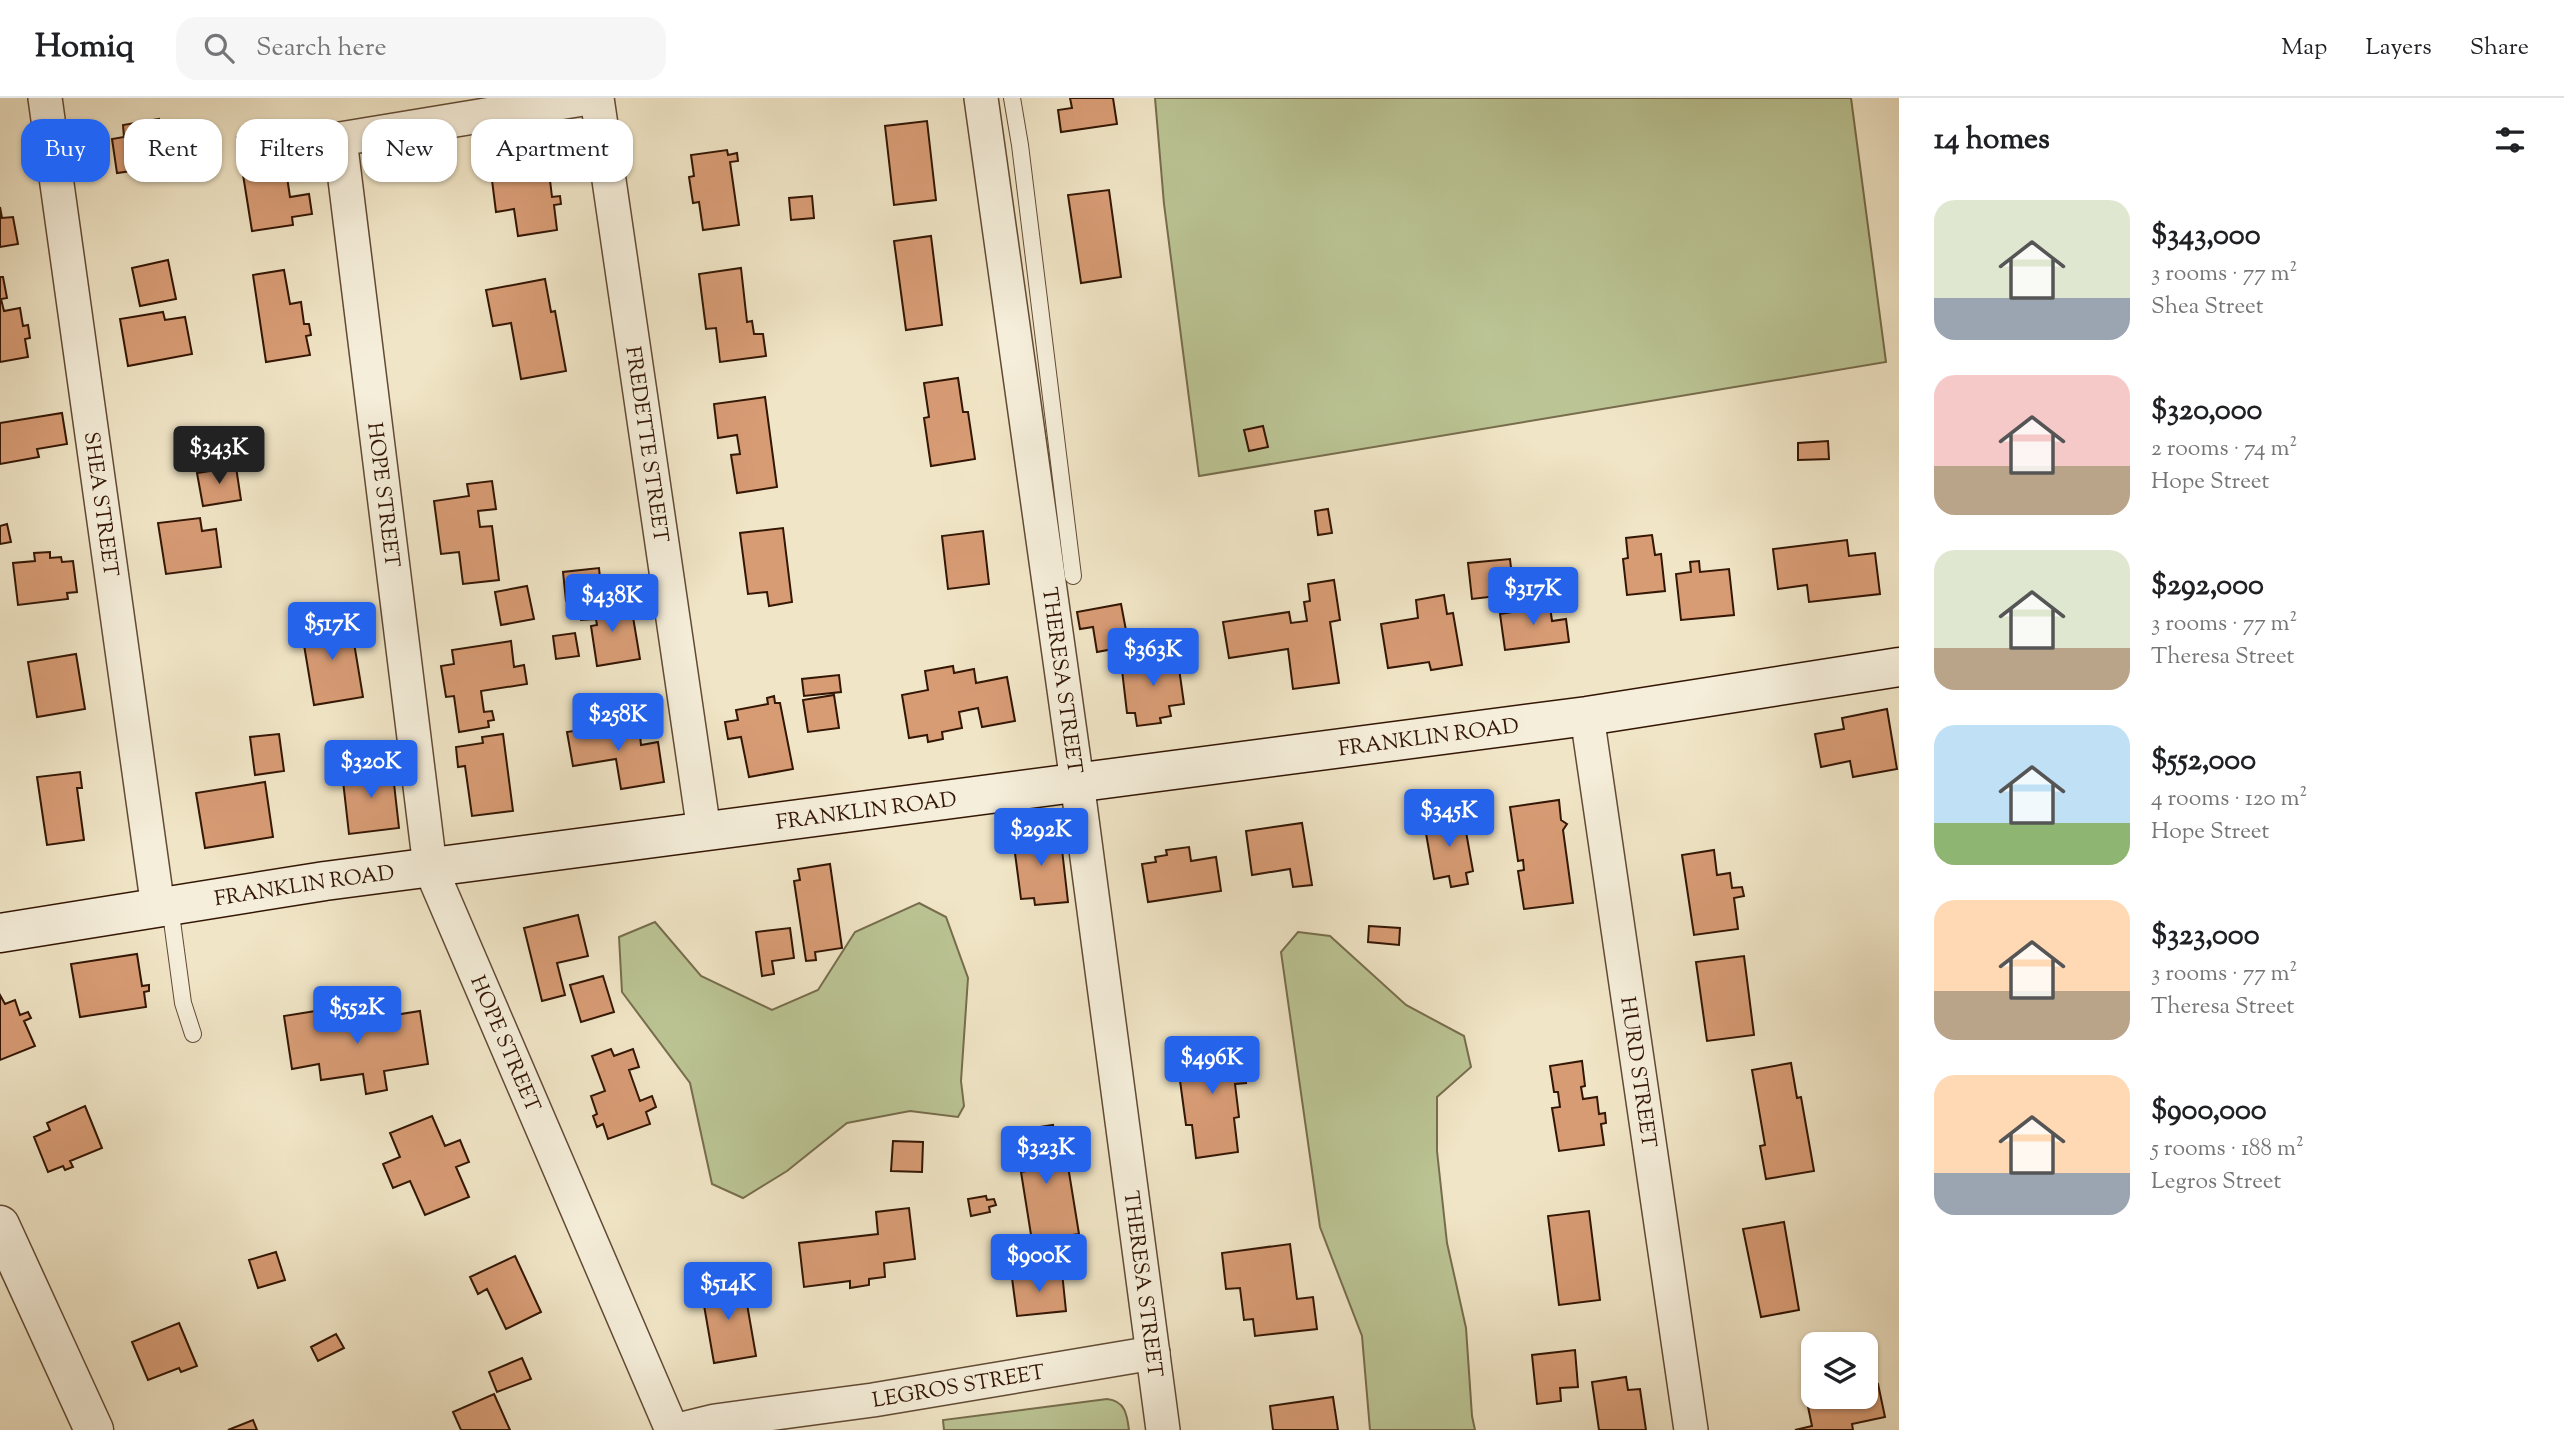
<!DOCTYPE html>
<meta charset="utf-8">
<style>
body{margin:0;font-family:"Sorts Mill Goudy",serif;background:#f6f6f6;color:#202124;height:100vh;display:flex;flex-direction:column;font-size:26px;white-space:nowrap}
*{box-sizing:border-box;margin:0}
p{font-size:23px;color:#757577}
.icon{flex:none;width:38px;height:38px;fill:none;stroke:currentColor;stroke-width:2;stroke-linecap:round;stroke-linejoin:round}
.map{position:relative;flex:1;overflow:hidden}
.details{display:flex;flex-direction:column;background:#fff;width:665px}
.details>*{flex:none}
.guide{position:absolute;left:21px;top:21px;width:665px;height:63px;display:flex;gap:14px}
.fabs{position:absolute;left:1801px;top:1234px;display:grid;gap:14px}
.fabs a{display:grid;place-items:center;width:77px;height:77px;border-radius:14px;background:#fff;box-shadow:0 2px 5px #0004;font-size:35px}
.price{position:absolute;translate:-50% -60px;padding:0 16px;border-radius:7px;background:#2563eb;color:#fff;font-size:23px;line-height:46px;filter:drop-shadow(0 2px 4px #0008)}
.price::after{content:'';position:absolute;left:50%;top:42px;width:21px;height:16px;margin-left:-10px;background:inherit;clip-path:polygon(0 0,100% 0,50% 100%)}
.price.selected{background:#222;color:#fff}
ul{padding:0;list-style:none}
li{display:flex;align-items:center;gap:21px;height:175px;padding:0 35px}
li span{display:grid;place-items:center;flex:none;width:196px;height:140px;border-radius:21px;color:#555}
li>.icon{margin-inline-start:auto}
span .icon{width:84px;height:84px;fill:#fffc;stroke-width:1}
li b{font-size:30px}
h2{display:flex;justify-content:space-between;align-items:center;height:84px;padding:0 35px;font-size:30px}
.tag{padding:0 24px;border-radius:21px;background:#fff;box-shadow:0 2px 5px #0004;font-size:24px;line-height:63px}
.tag.selected{background:#2563eb;color:#fff}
header{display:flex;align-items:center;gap:42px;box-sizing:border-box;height:98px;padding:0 35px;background:#fff;border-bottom:2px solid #e0e0e0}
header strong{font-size:33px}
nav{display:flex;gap:38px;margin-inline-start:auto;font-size:24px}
.search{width:490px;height:63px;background:#f6f6f6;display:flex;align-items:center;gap:18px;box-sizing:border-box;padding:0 24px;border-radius:21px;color:#757577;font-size:26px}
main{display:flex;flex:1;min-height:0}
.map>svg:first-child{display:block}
.green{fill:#bbc494;stroke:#776d4c;stroke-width:2}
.building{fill:#d89c75;stroke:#331604;stroke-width:2}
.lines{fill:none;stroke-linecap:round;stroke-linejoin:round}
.service-casing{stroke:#624a34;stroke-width:18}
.minor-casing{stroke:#624a34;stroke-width:36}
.tertiary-casing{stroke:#624a34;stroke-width:41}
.secondary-casing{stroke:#331604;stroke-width:41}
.service{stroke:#f5eeda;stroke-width:16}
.minor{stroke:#f5eeda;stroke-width:33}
.tertiary{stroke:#f5eeda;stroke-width:38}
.secondary{stroke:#f5eeda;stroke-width:38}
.labels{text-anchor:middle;stroke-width:7;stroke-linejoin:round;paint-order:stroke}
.street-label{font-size:21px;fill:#331604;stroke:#f5eeda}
</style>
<header>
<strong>Homiq</strong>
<div class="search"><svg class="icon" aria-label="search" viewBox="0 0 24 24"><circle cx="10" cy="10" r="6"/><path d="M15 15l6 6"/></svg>Search here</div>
<nav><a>Map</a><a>Layers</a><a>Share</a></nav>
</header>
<main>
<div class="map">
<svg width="1899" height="1332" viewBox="0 0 1899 1332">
<rect width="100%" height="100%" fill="#f0e5c6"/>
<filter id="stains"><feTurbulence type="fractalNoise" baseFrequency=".00286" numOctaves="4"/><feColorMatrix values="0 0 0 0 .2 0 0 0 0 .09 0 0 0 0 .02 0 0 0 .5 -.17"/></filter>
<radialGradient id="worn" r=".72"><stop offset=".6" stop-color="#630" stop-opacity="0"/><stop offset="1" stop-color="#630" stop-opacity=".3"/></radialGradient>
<!-- green -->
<path class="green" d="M1155 0H1851L1886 264 1199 378 1164 106Z
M919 805 946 819 968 880 961 983 964 1008 958 1019 910 1013 847 1025 787 1073 743 1100 712 1086 690 985 622 894 619 839 655 824 701 878 772 912 818 892 855 834Z
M1298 834 1330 838 1406 907 1464 938 1471 969 1437 999V1053L1447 1145 1466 1230 1472 1318 1475 1332H1370L1362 1238 1320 1129 1281 854Z
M1107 1301C1125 1303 1127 1316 1129 1332H944L943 1322Z"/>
<!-- building -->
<path class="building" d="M1070 0H1113L1117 26 1061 34 1058 12 1072 10Z
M159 21 167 68 117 75 112 41 124 39 123 27Z
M927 23 936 102 894 107 885 28Z
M280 32 290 99 309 96 312 116 292 119 293 127 252 133 237 39Z
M727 52 728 57 737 55 738 63 730 64 739 127 703 132 699 104 693 105 689 79 694 78 691 57Z
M549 74 552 99 560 98 561 106 554 107 557 132 518 138 514 111 496 114 492 82Z
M1109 92 1121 179 1081 185 1068 97Z
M812 98 814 120 791 122 789 100Z
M0 109 2 120 13 119 18 146 0 149Z
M931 138 942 227 906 232 894 143Z
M168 162 176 201 140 208 132 170Z
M741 170 747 224 752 223 754 236H763L766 258 720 264 716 230 706 231 699 176Z
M284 172 290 206 301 204 304 226H309L311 237 306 238 310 257 266 264 253 177Z
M0 179H3L7 200 1 201 4 213 20 210 23 228 28 227 30 240 25 241 28 259 0 264Z
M545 181 551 214 555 213 566 273 521 281 511 225 493 228 486 192Z
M163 214 165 222 185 219 192 256 128 268 120 221Z
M958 280 963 314H968L975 361 931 368 924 320 929 319 924 285Z
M765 299 777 389 737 395 731 357 740 356 737 337 718 340 714 306Z
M62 315 67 346 37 351 39 359 0 366V325Z
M1263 328 1268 349 1249 353 1244 332Z
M1828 343 1829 361 1798 362V345Z
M236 369 241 402 203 408 197 375Z
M492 383 496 411 478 413 480 429 492 428 499 482 463 486 459 454 441 456 434 403 469 398 467 386Z
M1328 411 1332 435 1318 437 1315 413Z
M200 420 202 433 216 431 221 469 166 476 158 425Z
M7 426 11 444 0 446V428Z
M783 430 792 504 769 508 767 494 748 496 740 435Z
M983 433 989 486 948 491 942 438Z
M1652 437 1655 457 1661 456 1665 493 1627 497 1623 461 1628 460 1626 440Z
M1847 442 1849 458 1875 455 1880 496 1809 504 1807 487 1778 491 1773 451Z
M50 454V460L61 459 62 464 73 463 77 494 67 495 68 501 18 507 13 465 35 463 34 455Z
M1510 461 1514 496 1472 501 1468 465Z
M1699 463 1700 474 1729 471 1734 517 1681 522 1676 476 1691 474 1690 464Z
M599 470 602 499 566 503 563 474Z
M1334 482 1340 522 1330 524 1339 585 1293 591 1288 551 1229 560 1223 524 1289 514 1291 525 1307 523 1304 504 1310 503 1308 486Z
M527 488 534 521 501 527 495 494Z
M1444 497 1447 516 1453 515 1462 567 1431 572 1429 564 1388 570 1381 526 1418 520 1416 502Z
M1549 501 1552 523 1566 521 1569 544 1505 552 1500 516 1519 513 1518 505Z
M619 503 620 515 632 513 640 561 597 568 591 528 597 527 596 521 581 522 580 513 590 512 589 507Z
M1121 506 1129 548 1097 554 1093 529 1080 531 1077 514Z
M350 521 363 599 314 607 301 529Z
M575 535 579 558 556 561 553 538Z
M511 543 514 569 524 567 527 586 481 593 484 614 492 613 494 622 488 623 489 629 459 634 454 598 446 599 441 568 454 566 452 552Z
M76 556 85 611 37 619 28 564Z
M1177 556 1184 606 1169 608 1171 618 1160 620 1161 625 1137 628 1135 615H1127L1122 572 1132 571 1131 562Z
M953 568 954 575 974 571 976 585 1007 579 1015 623 982 629 978 610 959 614 962 630 942 634 943 641 928 644 927 637 909 640 902 597 928 592 925 573Z
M839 577 841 594 804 598 802 581Z
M834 597 839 630 808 634 803 602Z
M774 598 775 605H780L793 671 749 679 741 639 728 641 725 624 738 622 736 612 768 606 767 600Z
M1887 611 1897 671 1853 679 1850 663 1821 669 1815 636 1844 631 1842 620Z
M630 624 633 638 640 637 641 647 658 644 664 684 621 691 616 661 573 668 567 634Z
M279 636 284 673 255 677 250 639Z
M503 636 513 713 472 718 465 668 458 669 456 649 483 645 482 639Z
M392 668 399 730 349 736 342 674Z
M80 674 82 690H77L84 742 47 747 37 679Z
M265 684 273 739 205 750 196 695Z
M1559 702 1561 722 1567 726 1563 732 1573 805 1524 811 1518 773 1524 772 1523 762 1518 763 1510 709Z
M1463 717 1473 773 1466 775 1468 786 1451 789 1449 778 1434 781 1424 724Z
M1302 725 1312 787 1293 789 1290 771 1252 777 1246 733Z
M1060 734 1068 804 1035 807 1034 800 1021 801 1013 740Z
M1189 749 1191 763 1216 759 1221 793 1148 804 1142 766 1156 764 1155 759 1167 757 1166 752Z
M1714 752 1717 777 1730 775 1732 790 1742 789 1744 798 1734 800 1738 831 1694 837 1682 757Z
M830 766 842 850 815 854 816 862 806 863 794 783 800 782 798 771Z
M578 817 588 858 557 865 565 897 542 903 524 830Z
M1369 828 1400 830 1399 847 1368 844Z
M790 830 794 860 772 863 774 876 762 878 756 834Z
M137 856 142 888 149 887V893L144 894 146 909 80 919 71 866Z
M1744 858 1754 937 1707 943 1696 864Z
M603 878 614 914 581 924 570 887Z
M0 897 5 906 15 902 20 917 28 914 31 920 24 923 35 948 0 962Z
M322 912 323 923 350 919 351 924 420 913 428 966 384 973 387 992 366 996 363 976 321 982 319 966 292 971 284 918Z
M1241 945 1246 985 1235 986 1239 1019 1234 1020 1238 1054 1196 1060 1192 1027H1186L1176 953Z
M611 951 614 958 633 951 639 969 629 972 640 1003 652 998 656 1009 646 1014 650 1026 608 1041 603 1026 597 1029 593 1018 597 1016 591 998 605 993 592 958Z
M1582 963 1585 988 1581 989 1583 1001 1597 999 1599 1016 1605 1015 1606 1025 1601 1026 1604 1047 1559 1053 1552 1010 1560 1009 1558 994H1554L1550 968Z
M1791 965 1797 1000 1801 999 1814 1073 1766 1081 1760 1048 1765 1047 1752 972Z
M85 1008 102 1050 70 1063 73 1069 65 1072 63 1068 48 1074 34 1039 50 1032 47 1025Z
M432 1018 445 1048 460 1042 469 1064 456 1069 469 1099 425 1117 410 1083 393 1090 383 1066 400 1059 390 1035Z
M1053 1027 1057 1053 1050 1055 1052 1065 1067 1062 1079 1136 1032 1143 1021 1074 1027 1073 1025 1060 1019 1061 1015 1033Z
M893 1043 923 1044 922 1074 891 1073Z
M986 1098 987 1102 994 1101 996 1107 989 1109 990 1114 971 1118 968 1101Z
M909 1110 915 1161 884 1165 885 1179 869 1181V1187L850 1190V1183L804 1189 799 1145 878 1136 876 1114Z
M1589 1113 1600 1202 1559 1207 1548 1118Z
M1784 1124 1799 1212 1761 1219 1743 1131Z
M1290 1146 1297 1201 1313 1199 1317 1231 1255 1238 1253 1221 1244 1222 1240 1190 1226 1191 1222 1155Z
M276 1154 285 1182 258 1190 249 1162Z
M515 1158 541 1214 506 1231 487 1191 478 1196 470 1179Z
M1062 1174 1066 1213 1017 1218 1012 1180Z
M743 1183 756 1258 714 1265 701 1190Z
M179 1225 197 1268 181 1274 179 1270 148 1282 132 1244Z
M336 1236 344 1250 318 1263 311 1249Z
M1575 1252 1578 1289 1560 1290 1561 1303 1537 1306 1532 1257Z
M522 1260 531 1281 497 1294 489 1274Z
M1626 1279 1628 1292 1640 1291 1646 1332H1599L1592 1284Z
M1878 1286 1885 1319 1852 1326 1853 1332H1795L1812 1328 1806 1299 1866 1298V1289Z
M494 1296 510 1332H461L453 1314Z
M1333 1299 1338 1332H1273L1270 1308Z
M253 1322 257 1332H228Z"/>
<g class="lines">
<!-- service casing -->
<g class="service-casing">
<path id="service" d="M1012 0 1020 47 1073 478
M170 808 183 905 193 936"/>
</g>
<!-- minor casing -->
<g class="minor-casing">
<g id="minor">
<path id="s1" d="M45 0 158 810"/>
<path id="s2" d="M589 0 340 41 430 769 672 1332"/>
<path id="s3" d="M597 0 704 733"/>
<path id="s4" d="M981 0 1077 684 1163 1332"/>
<path id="s5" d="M1587 618 1691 1332"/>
<path id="s6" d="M678 1332 715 1323 873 1302 1153 1255"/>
</g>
</g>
<!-- tertiary casing -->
<g class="tertiary-casing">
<path id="tertiary" d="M0 1127 94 1332"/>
</g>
<!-- secondary casing -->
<g class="secondary-casing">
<g id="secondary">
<path id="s7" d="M0 835 325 783 1587 618 1899 569"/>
</g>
</g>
<!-- service -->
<use href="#service" class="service"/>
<!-- minor -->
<use href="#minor" class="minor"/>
<!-- tertiary -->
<use href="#tertiary" class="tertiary"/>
<!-- secondary -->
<use href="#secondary" class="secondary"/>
</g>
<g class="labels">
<!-- street labels -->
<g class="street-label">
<text dy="7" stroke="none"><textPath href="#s3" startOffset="350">FREDETTE STREET</textPath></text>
<text dy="7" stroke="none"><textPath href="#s2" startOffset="611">HOPE STREET</textPath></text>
<text dy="7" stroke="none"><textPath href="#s1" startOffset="410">SHEA STREET</textPath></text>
<text dy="7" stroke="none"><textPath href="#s4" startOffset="588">THERESA STREET</textPath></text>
<text dy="7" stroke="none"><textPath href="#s7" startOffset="1442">FRANKLIN ROAD</textPath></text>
<text dy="7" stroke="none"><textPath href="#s7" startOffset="875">FRANKLIN ROAD</textPath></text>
<text dy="7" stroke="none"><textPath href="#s7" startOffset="308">FRANKLIN ROAD</textPath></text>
<text dy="7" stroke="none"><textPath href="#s2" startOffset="1178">HOPE STREET</textPath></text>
<text dy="7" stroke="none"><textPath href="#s5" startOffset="360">HURD STREET</textPath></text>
<text dy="7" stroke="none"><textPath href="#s4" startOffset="1197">THERESA STREET</textPath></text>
<text dy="7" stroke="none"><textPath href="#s6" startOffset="284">LEGROS STREET</textPath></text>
</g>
</g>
<rect width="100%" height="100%" filter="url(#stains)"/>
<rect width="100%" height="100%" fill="url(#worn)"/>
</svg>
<div class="fabs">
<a><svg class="icon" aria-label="layers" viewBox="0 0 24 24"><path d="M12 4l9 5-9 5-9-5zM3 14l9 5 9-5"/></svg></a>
</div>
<b class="price selected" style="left:219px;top:388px">$343K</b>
<b class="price" style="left:1533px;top:529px">$317K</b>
<b class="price" style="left:612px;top:536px">$438K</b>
<b class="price" style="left:332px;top:564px">$517K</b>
<b class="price" style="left:1153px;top:590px">$363K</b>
<b class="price" style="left:618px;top:655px">$258K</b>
<b class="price" style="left:371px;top:702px">$320K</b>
<b class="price" style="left:1449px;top:751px">$345K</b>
<b class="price" style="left:1041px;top:770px">$292K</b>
<b class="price" style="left:357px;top:948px">$552K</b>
<b class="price" style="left:1212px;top:998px">$496K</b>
<b class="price" style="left:1046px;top:1088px">$323K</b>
<b class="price" style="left:1039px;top:1196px">$900K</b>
<b class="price" style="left:728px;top:1224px">$514K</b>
<div class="guide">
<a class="tag selected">Buy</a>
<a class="tag">Rent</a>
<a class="tag">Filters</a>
<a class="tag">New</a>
<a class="tag">Apartment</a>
</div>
</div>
<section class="details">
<h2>14 homes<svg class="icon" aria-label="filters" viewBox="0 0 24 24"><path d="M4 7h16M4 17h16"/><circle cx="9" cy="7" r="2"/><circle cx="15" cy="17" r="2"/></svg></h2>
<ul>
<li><span style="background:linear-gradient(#dfe7d0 70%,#9aa5b1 0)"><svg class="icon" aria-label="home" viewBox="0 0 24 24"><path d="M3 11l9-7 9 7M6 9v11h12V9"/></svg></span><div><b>$343,000</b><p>3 rooms · 77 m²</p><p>Shea Street</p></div></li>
<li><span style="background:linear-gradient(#f6c9c9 65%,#b9a48a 0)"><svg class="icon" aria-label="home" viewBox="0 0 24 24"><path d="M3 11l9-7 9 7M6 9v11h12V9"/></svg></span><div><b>$320,000</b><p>2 rooms · 74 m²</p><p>Hope Street</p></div></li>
<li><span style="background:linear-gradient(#dfe7d0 70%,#b9a48a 0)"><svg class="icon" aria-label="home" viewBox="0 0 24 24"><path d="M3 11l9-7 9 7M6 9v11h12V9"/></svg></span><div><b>$292,000</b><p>3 rooms · 77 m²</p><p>Theresa Street</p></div></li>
<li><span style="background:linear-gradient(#bfe0f5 70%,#8fb573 0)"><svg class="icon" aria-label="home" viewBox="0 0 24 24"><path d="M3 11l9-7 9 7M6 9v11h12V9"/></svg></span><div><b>$552,000</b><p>4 rooms · 120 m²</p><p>Hope Street</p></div></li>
<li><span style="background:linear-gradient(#ffd9b3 65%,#b9a48a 0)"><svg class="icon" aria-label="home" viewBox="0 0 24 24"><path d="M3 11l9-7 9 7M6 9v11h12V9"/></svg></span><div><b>$323,000</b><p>3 rooms · 77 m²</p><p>Theresa Street</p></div></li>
<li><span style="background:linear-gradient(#ffd9b3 70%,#9aa5b1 0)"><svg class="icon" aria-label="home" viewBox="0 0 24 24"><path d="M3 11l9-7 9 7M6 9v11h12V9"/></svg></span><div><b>$900,000</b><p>5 rooms · 188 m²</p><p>Legros Street</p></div></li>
</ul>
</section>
</main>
